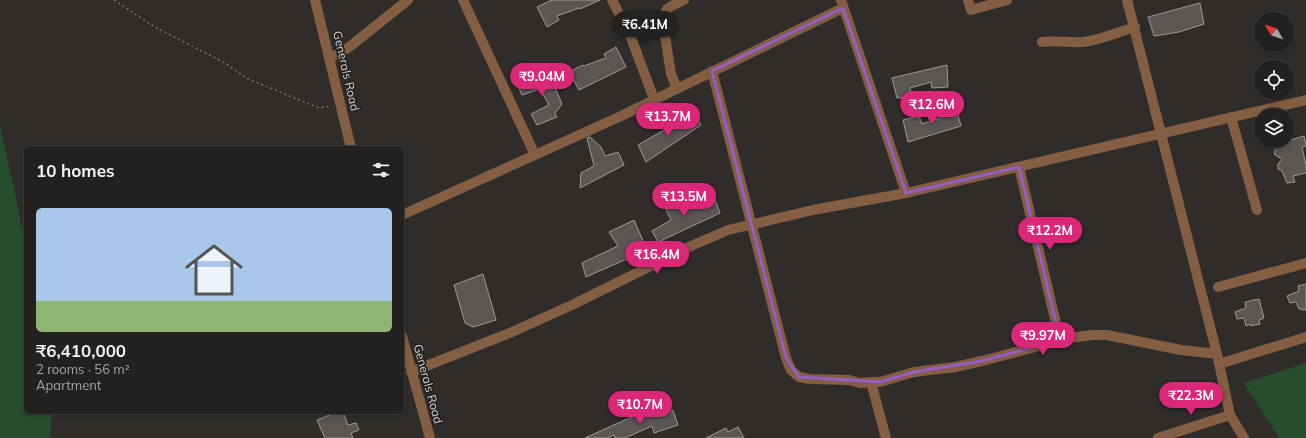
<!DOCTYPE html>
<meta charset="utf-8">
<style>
body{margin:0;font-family:Mulish,sans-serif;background:#2b2928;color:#f1f3f6;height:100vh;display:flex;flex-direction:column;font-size:15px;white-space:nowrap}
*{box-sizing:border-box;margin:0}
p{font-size:13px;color:#a3a3a4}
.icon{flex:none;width:22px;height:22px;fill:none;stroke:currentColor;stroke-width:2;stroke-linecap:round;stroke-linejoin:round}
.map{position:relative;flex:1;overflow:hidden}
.panel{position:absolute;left:24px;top:146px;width:380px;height:268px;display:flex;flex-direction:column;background:#23211f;border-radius:6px;box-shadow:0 2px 6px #0003,0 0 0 1px #403e3d}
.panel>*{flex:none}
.needle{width:26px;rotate:309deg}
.tools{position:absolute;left:1254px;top:12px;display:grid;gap:8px}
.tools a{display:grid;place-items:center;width:40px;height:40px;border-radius:50%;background:#23211f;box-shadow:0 2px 6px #0003,0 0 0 1px #403e3d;font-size:20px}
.price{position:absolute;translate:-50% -34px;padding:0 9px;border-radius:14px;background:#db2777;color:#fff;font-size:13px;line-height:26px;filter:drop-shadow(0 1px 2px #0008)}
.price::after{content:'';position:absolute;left:50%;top:24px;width:12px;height:9px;margin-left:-6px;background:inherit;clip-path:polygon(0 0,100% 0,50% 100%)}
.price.current{background:#222;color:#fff}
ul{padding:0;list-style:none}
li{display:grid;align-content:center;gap:8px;height:212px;padding:0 12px}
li+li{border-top:1px solid #403e3d}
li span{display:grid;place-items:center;height:124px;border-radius:6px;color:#555}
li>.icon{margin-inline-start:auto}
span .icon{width:72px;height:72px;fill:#fffc;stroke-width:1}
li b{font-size:17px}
h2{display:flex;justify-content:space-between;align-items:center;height:48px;padding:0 12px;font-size:17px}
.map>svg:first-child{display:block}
.green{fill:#264e2c}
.building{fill:#5a5653;stroke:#9d9996}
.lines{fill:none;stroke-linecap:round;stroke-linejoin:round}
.path{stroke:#747270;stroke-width:1.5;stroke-dasharray:2 3;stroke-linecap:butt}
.minor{stroke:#835e43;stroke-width:10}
.marked{fill:none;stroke:#965ec4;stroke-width:3;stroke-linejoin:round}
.labels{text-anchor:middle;stroke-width:3.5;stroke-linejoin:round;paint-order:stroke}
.street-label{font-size:12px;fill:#d4d2d1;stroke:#252220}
</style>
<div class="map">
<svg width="1306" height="438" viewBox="0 0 1306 438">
<rect width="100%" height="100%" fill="#2f2c29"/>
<!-- green -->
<path class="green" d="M0 125 26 246V412H52L50 438H0Z
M1306 363V438H1279L1244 383Z"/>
<!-- building -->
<path class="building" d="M552 0H600L580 9 579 8 557 16 559 20 547 27 537 7Z
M1200 3 1204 24 1179 32 1154 36 1148 17Z
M616 47 626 67 579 90 569 72 583 65 584 66 606 58 604 54Z
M947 65 948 87 932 88 931 82 910 88 911 97 897 98 892 78Z
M536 72 541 83 551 78 562 104 555 113 557 117 537 125 531 114 549 105 540 89 522 95 516 82Z
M955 105 961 126 908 142 903 120 919 116 922 124 943 117 941 108Z
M694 113 701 125 646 162 638 145Z
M1304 136 1306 146 1302 147 1306 166V173L1293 176 1295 182 1287 183 1282 171 1278 169V164L1282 159 1275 155 1274 152 1276 149V146L1283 143 1282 141H1287Z
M590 137 601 147 605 156 618 152 624 165 580 188 581 173 594 166 587 138Z
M678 195 684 210 715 200 720 213 658 242 652 231 671 220 662 202Z
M634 220 647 250 586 277 582 263 618 246 609 232Z
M483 274 496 320 473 327 465 323 454 285Z
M1306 284V310H1302V309H1299L1296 302 1290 303 1287 296 1299 291 1298 286Z
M1259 299 1264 318 1259 320 1260 324 1251 326V324L1246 326 1244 318 1237 319 1235 312 1246 308 1245 302Z
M662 407 664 413 673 410 678 425 654 433 652 426 625 438H615L614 435 607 438H585L636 415 637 417Z
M337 412H343L348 425 356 423 359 430 351 433 353 438H325L317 420Z
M738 427 744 438H706L726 428 728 432Z"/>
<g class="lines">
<!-- path -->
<path class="path" d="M114 0 153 26 225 63 246 78 319 108 331 106"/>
<!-- minor -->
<path class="minor" d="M315 0 351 148
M463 0 535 155
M612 0 630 35 654 99
M841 0 906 193
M968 0 971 10 1007 0
M1127 0 1217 354 1230 415 1244 438
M1042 42C1056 40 1069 43 1083 42 1100 40 1118 32 1135 27
M330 58 348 48 408 0
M712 71 786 358 791 370 799 377 810 379 849 380 860 383 871 382 886 438
M677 89 671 74 663 23C664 6 670 7 684 0
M1231 117 1257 210
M1019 167 1060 340
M402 215 619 117 843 8
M1218 287 1306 263
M402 336 430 438
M1219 364 1306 337
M411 372 512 332 572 305 691 246 728 230 813 210 906 193 1306 100
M871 382H880L914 372 955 367 982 361 1069 338 1092 335H1107L1181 350 1217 354
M1158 438 1230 415"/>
</g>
<!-- marked area -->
<path class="marked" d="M843 8 906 193 1019 167 1060 340 982 361 914 372 880 382 799 377 786 358 712 71Z"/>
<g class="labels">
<!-- street labels -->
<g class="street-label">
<text transform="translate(346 71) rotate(77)" y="4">Generals Road</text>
<text transform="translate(428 384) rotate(75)" y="4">Generals Road</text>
</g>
</g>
</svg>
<div class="tools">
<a><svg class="needle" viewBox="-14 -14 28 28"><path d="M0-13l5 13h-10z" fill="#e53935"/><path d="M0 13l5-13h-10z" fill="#a3a3a4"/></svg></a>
<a><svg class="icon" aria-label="locate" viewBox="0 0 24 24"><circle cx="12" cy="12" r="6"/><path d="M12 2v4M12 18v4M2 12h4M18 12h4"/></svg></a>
<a><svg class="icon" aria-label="layers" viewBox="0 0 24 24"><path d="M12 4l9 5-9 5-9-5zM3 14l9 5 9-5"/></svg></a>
</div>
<b class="price current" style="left:645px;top:45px">₹6.41M</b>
<b class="price" style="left:542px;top:97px">₹9.04M</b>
<b class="price" style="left:932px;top:125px">₹12.6M</b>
<b class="price" style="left:668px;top:137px">₹13.7M</b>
<b class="price" style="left:684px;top:217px">₹13.5M</b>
<b class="price" style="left:1050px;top:251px">₹12.2M</b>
<b class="price" style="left:657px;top:275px">₹16.4M</b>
<b class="price" style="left:1043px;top:356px">₹9.97M</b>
<b class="price" style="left:1191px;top:416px">₹22.3M</b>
<b class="price" style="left:640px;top:425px">₹10.7M</b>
<section class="panel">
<h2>10 homes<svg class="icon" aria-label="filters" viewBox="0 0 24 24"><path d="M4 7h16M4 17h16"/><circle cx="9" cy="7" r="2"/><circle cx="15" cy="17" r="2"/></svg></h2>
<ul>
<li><span style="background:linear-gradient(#a9c7e8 75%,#8fb573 0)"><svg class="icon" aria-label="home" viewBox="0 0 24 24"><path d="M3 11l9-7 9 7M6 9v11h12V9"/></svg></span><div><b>₹6,410,000</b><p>2 rooms · 56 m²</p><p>Apartment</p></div></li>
</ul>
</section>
</div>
